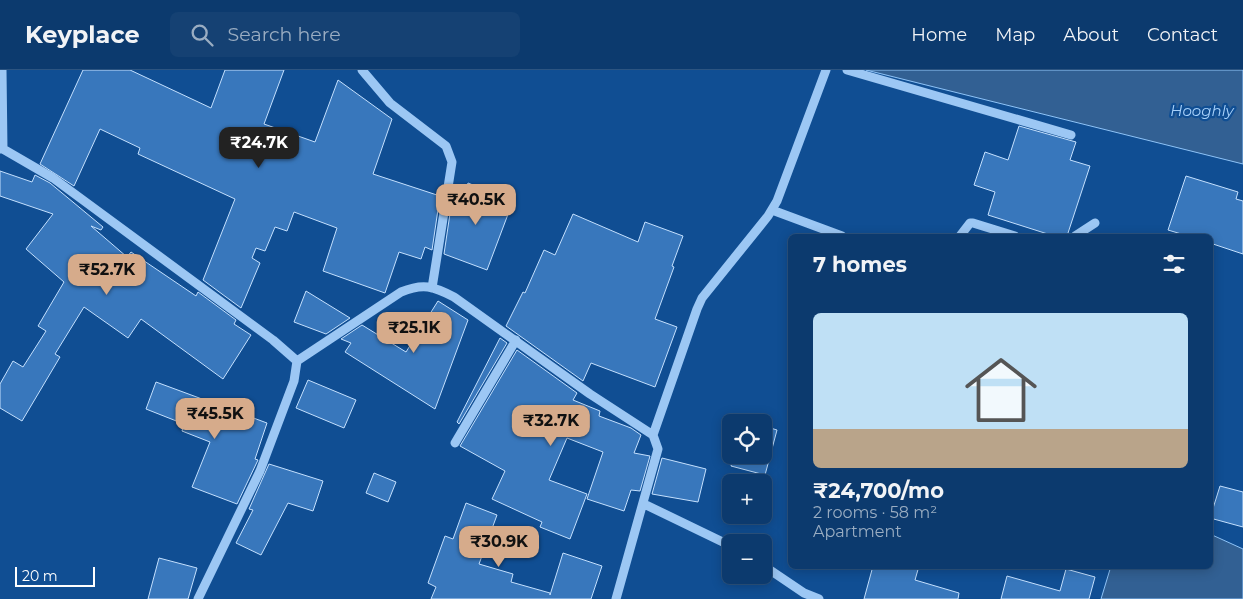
<!DOCTYPE html>
<meta charset="utf-8">
<style>
body{margin:0;font-family:Montserrat,sans-serif;background:#154173;color:#f1f3f6;height:100vh;display:flex;flex-direction:column;font-size:19px;white-space:nowrap}
*{box-sizing:border-box;margin:0}
p{font-size:16px;color:#9aadc2}
.icon{flex:none;width:28px;height:28px;fill:none;stroke:currentColor;stroke-width:2;stroke-linecap:round;stroke-linejoin:round}
.map{position:relative;flex:1;overflow:hidden}
.details{position:absolute;left:788px;top:164px;width:425px;height:335px;display:flex;flex-direction:column;background:#0c3a6e;border-radius:8px;box-shadow:0 2px 12px #0003,0 0 0 1px #2c5481}
.details>*{flex:none}
.tools{position:absolute;left:722px;top:344px;display:grid;gap:10px}
.tools a{display:grid;place-items:center;width:50px;height:50px;border-radius:8px;background:#0c3a6e;box-shadow:0 2px 12px #0003,0 0 0 1px #2c5481;font-size:25px}
.scale{position:absolute;left:15px;bottom:12px;width:80px;box-sizing:border-box;padding-left:5px;border:2px solid #fff;border-top:0;font-size:14px;line-height:18px;white-space:nowrap;color:#fff;-webkit-text-stroke:4px #104e93;paint-order:stroke}
.price{position:absolute;translate:-50% -42px;padding:0 11px;border-radius:10px;background:#d6ab8b;color:#111;font-size:16px;line-height:32px;filter:drop-shadow(0 1px 2px #0008)}
.price::after{content:'';position:absolute;left:50%;top:30px;width:15px;height:11px;margin-left:-8px;background:inherit;clip-path:polygon(0 0,100% 0,50% 100%)}
.price.on{background:#222;color:#fff}
ul{padding:0;list-style:none}
li{display:grid;align-content:center;gap:10px;height:265px;padding:0 25px}
li+li{border-top:1px solid #2c5481}
li span{display:grid;place-items:center;height:155px;border-radius:8px;color:#555}
li>.icon{margin-inline-start:auto}
span .icon{width:90px;height:90px;fill:#fffc;stroke-width:1}
li b{font-size:21px}
h2{display:flex;justify-content:space-between;align-items:center;height:60px;padding:0 25px;font-size:21px}
header{display:flex;align-items:center;gap:30px;box-sizing:border-box;height:70px;padding:0 25px;background:#0c3a6e;border-bottom:1px solid #2c5481}
header strong{font-size:24px}
nav{display:flex;gap:28px;margin-inline-start:auto;font-size:18px}
.search{width:350px;height:45px;background:#154173;display:flex;align-items:center;gap:12px;box-sizing:border-box;padding:0 18px;border-radius:8px;color:#9aadc2;font-size:19px}
.map>svg:first-child{display:block}
.water{fill:#326093;stroke:#8ec3f7}
.building{fill:#3877bc;stroke:#c4e0fe}
.lines{fill:none;stroke-linecap:round;stroke-linejoin:round}
.minor{stroke:#9cc7f4;stroke-width:9}
.labels{text-anchor:middle;stroke-width:4.5;stroke-linejoin:round;paint-order:stroke}
.water-label{font-size:15px;font-style:italic;fill:#a8d1fa;stroke:#104e93}
</style>
<header>
<strong>Keyplace</strong>
<div class="search"><svg class="icon" aria-label="search" viewBox="0 0 24 24"><circle cx="10" cy="10" r="6"/><path d="M15 15l6 6"/></svg>Search here</div>
<nav><a>Home</a><a>Map</a><a>About</a><a>Contact</a></nav>
</header>
<div class="map">
<svg width="1243" height="529" viewBox="0 0 1243 529">
<rect width="100%" height="100%" fill="#104e93"/>
<!-- water -->
<path class="water" d="M866 0H1243V94Z
M1210 464 1243 479V529H1101L1111 496H1210Z"/>
<!-- building -->
<path class="building" d="M83 0H130L211 38 225 0H284L264 54 315 72 338 10 392 49 373 104 440 126 432 180 425 177 421 189 399 182 385 223 323 201 337 158 294 142 287 161 275 157 265 181 256 178 252 188 260 193 241 238 203 210 235 129 138 84 140 78 100 59 74 116 40 94Z
M1019 56 1076 72 1070 90 1090 96 1067 166H1054L988 145 995 122 974 115 985 82 1008 90Z
M0 101 32 112 35 105 50 113 103 157 101 160 91 156 127 187 131 182 196 226 198 222 236 250 234 254 251 265 223 309 141 249 128 268 84 237 55 284 60 287 22 351 0 338V314L13 291 23 297 46 261 38 256 64 212 26 179 53 144 0 126Z
M1186 106 1238 122 1236 129 1243 131V184L1210 173V166H1188L1168 160Z
M468 113 513 131 487 200 444 184 452 130 461 132Z
M573 144 638 172 645 152 683 166 672 196 674 197 655 249 677 257 655 317 591 293 583 311 506 256 523 222 525 223 544 180 555 185Z
M306 221 350 248 326 264 294 252Z
M438 231 468 250 435 339 345 282 351 273 341 269 362 255 406 282Z
M500 268 507 273 459 354 457 352Z
M517 280 577 323 573 330 600 341 599 346 631 358 641 365 634 383 650 386 640 421 631 420 624 441 587 429 603 382 567 368 549 410 587 424 570 469 540 457 542 452 492 429 505 401 460 376Z
M308 310 356 330 344 358 296 338Z
M156 312 267 353 255 389 258 390 237 434 192 417 210 372 182 361 184 354 146 339Z
M764 356 777 360 765 405 731 396 734 385H764Z
M662 388 706 399 698 432 652 424Z
M269 394 323 411 313 441 288 433 261 485 236 473 253 440 249 439Z
M374 403 396 412 388 432 366 423Z
M1220 416 1243 422V457L1210 448Z
M466 433 497 445 479 494 513 504 511 512 550 523V525L563 483 602 496 591 529H431L436 517 428 513 445 466 453 469Z
M159 488 197 498 188 529H148Z
M873 496H919L915 510 959 523 958 529H864Z
M1066 499 1095 507 1089 529H1001L1007 506 1060 521Z"/>
<g class="lines">
<!-- minor -->
<path class="minor" d="M2 0 3 79
M362 0 390 33 446 76 452 92 432 218
M847 0 1071 65
M0 79H3L53 108 273 270 297 291 401 222C423 213 433 216 454 227L590 324 653 365 658 379 616 529
M772 140 842 166
M960 166 970 153H973L1015 166
M1075 166 1095 153
M653 365 697 239 702 228 768 146 777 131 826 0
M455 373 516 270
M644 434 731 476
M764 496 804 523 819 529
M198 529 260 401 294 311 297 291"/>
</g>
<g class="labels">
<!-- water labels -->
<g class="water-label">
<text x="1202" y="46">Hooghly</text>
</g>
</g>
</svg>
<div class="tools">
<a><svg class="icon" aria-label="locate" viewBox="0 0 24 24"><circle cx="12" cy="12" r="6"/><path d="M12 2v4M12 18v4M2 12h4M18 12h4"/></svg></a>
<a>+</a>
<a>−</a>
</div>
<div class="scale">20 m</div>
<b class="price on" style="left:259px;top:99px">₹24.7K</b>
<b class="price" style="left:476px;top:156px">₹40.5K</b>
<b class="price" style="left:107px;top:226px">₹52.7K</b>
<b class="price" style="left:414px;top:284px">₹25.1K</b>
<b class="price" style="left:215px;top:370px">₹45.5K</b>
<b class="price" style="left:551px;top:377px">₹32.7K</b>
<b class="price" style="left:499px;top:498px">₹30.9K</b>
<section class="details">
<h2>7 homes<svg class="icon" aria-label="filters" viewBox="0 0 24 24"><path d="M4 7h16M4 17h16"/><circle cx="9" cy="7" r="2"/><circle cx="15" cy="17" r="2"/></svg></h2>
<ul>
<li><span style="background:linear-gradient(#bfe0f5 75%,#b9a48a 0)"><svg class="icon" aria-label="home" viewBox="0 0 24 24"><path d="M3 11l9-7 9 7M6 9v11h12V9"/></svg></span><div><b>₹24,700/mo</b><p>2 rooms · 58 m²</p><p>Apartment</p></div></li>
</ul>
</section>
</div>
